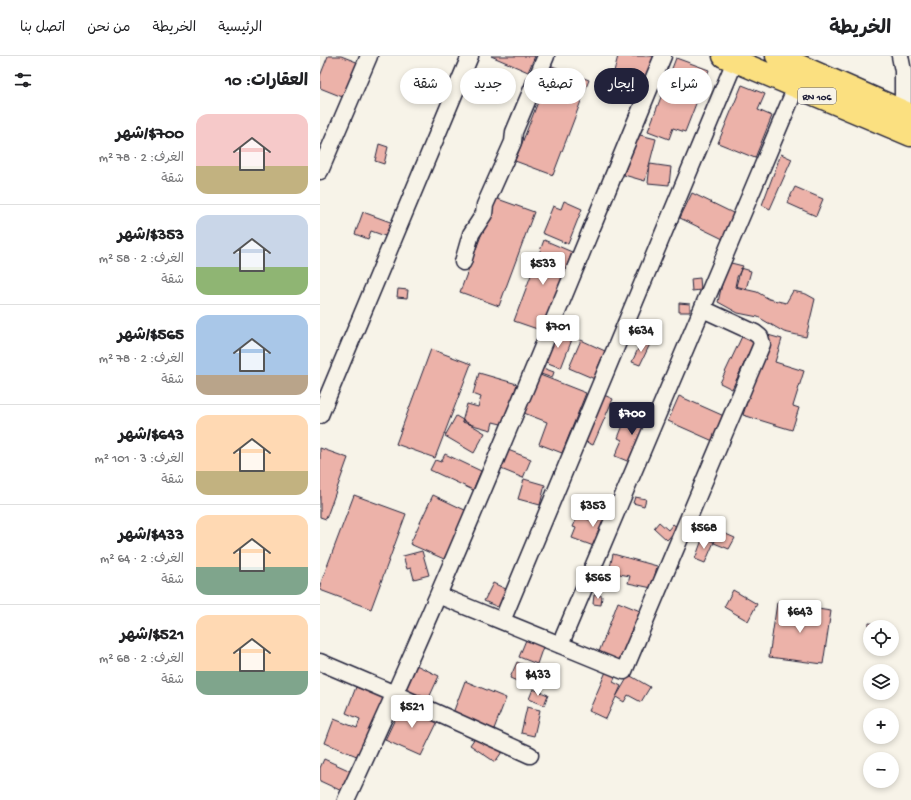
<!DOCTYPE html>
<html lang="ar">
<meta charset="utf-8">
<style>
body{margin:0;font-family:"Gochi Hand","Playpen Sans Arabic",sans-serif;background:#f6f6f6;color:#202124;direction:rtl;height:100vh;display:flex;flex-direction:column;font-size:15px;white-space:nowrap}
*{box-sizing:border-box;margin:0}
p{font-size:13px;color:#757577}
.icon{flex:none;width:22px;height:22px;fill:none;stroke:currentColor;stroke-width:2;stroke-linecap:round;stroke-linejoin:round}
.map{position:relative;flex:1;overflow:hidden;direction:ltr}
.panel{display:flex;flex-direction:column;background:#fff;width:320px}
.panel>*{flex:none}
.top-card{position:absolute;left:12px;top:12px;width:380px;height:36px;direction:rtl;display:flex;gap:8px}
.controls{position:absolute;left:543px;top:564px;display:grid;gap:8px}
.controls a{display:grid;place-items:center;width:36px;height:36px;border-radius:50%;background:#fff;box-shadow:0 2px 6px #0003;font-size:20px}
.price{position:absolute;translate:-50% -34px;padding:0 9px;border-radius:4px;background:#fff;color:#222;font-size:13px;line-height:26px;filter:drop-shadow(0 1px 2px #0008)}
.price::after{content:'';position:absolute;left:50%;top:24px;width:12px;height:9px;margin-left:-6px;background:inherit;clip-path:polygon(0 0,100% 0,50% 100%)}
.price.active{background:#22223b;color:#fff}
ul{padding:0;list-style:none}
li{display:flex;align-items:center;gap:12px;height:100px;padding:0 12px}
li+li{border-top:1px solid #e0e0e0}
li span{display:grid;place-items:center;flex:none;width:112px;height:80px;border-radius:12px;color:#555}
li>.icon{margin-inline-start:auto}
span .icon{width:48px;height:48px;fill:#fffc;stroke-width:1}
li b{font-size:17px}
h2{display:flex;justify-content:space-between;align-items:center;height:48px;padding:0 12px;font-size:17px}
.pill{padding:0 14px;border-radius:18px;background:#fff;box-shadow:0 2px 6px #0003;font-size:14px;line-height:36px}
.pill.active{background:#22223b;color:#fff}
header{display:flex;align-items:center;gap:24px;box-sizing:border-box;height:56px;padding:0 20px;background:#fff;border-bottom:1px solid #e0e0e0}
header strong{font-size:19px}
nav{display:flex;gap:22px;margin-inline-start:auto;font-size:14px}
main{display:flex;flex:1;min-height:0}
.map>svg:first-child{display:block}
.building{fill:#ecb2a9;stroke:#22223b}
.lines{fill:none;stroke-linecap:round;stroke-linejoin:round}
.street-casing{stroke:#22223b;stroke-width:19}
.primary-casing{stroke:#22223b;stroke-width:25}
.street{stroke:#f7f3e8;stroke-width:16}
.primary{stroke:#fbe080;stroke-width:22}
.labels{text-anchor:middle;stroke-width:3;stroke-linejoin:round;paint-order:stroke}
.shield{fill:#f7f3e8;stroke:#62616f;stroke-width:1}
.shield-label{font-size:10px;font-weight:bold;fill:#22223b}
</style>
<header>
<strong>الخريطة</strong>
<nav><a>الرئيسية</a><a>الخريطة</a><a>من نحن</a><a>اتصل بنا</a></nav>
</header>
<main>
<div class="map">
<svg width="591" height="744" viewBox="0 0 591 744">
<rect width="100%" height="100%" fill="#f7f3e8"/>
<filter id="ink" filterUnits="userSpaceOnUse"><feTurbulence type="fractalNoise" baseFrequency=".025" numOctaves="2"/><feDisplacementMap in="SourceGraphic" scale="8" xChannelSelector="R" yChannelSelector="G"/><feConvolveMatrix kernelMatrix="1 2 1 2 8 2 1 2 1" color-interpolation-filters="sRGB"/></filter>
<g filter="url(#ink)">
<!-- building -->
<path class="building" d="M8 0H21L39 7 25 42 0 32V20Z
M171 0H215L208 16Z
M298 0H336L326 39 312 35 314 28 292 23Z
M356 2 389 14 365 76 353 72 349 83 328 75Z
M232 10 269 24 233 119 195 105Z
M422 29 445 38 438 54 452 60 435 102 398 87Z
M316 78 336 83 325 125 304 119Z
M59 88 68 91 64 108 55 105Z
M461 98 472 103 450 153 442 149Z
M330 108 351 111 349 129 328 127Z
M475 131 503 143 496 160 467 147Z
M372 137 415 158 403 183 360 162Z
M175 142 214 156 179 250 140 236Z
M244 145 262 153 248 188 222 177 233 150 241 153Z
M43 156 73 167 68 181 51 175 48 183 35 178Z
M224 184 252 196 223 275 194 265Z
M407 206 423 210 417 221 415 231 437 236 449 243 466 247 473 235 486 238 495 243 486 281 464 276 438 261 418 257 398 246Z
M421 212 431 215 426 233 416 230Z
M380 222 381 234 372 235 371 223Z
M78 233 88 234 87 242 77 241Z
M359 247 370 248V256H359Z
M236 274 253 281 241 312 223 305Z
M425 274 437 280 412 333 400 327Z
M448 279 462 283 455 306 484 315 473 350 479 352 472 374 423 359Z
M261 284 285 295 278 311 282 313 277 324 249 312Z
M322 284 330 288 320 309 312 306Z
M111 293 151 308 115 402 76 388Z
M223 312 234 316 232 322 221 318Z
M159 317 197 328 185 369 173 366 171 374 142 366 147 348 158 351 161 341 153 338Z
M220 319 266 337 242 397 219 388 227 366 204 357Z
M284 339 293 343 273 389 264 385Z
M359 340 404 360 393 385 348 365Z
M309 354 331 363 312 407 295 400 302 384 298 382Z
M136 360 165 377 154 397 125 380Z
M0 392 28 402 6 463 0 461Z
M188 394 211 403 203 422 181 413Z
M125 398 161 415 153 434 110 414 115 404 121 406Z
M204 423 225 429 220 449 198 443Z
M34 439 86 458 51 553 0 534V529Z
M113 439 147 455 124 503 90 488Z
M315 441 326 443 324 450 313 447Z
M285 449 295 453 279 492 252 482 256 472 253 471 258 459 277 467Z
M339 466 348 474 353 468 358 472 347 484 334 472Z
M399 475 415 482 409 493 394 487Z
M383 481 394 486 385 507 375 503Z
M102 495 109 519 94 523 91 512 87 513 83 500Z
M293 498 337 510 332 532 308 527 310 520 289 516Z
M173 527 188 534 180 552 164 545Z
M413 534 437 548 428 565 404 551Z
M274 539 282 540 281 549 273 548Z
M298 546 325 557 306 607 279 596Z
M457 547 511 555 503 608 449 601Z
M549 567 567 569V571H550V584H547Z
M208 579 225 585 217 608 199 601Z
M197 606 213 613 206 629 190 622Z
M96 609 119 620 108 644 84 633Z
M288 611 298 615 293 626 301 630 286 663 269 655Z
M309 619 330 631 321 646 308 639 304 646 296 641Z
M145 625 186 642 174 673 133 657Z
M36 631 67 643 44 703 5 687 14 663 37 672 40 663 26 657Z
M213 633 228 639 224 649 209 643Z
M83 646 119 663 101 700 65 684Z
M207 651 220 654 214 680 201 677Z
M157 679 182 696 175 706 150 689Z
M4 703 35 717 26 737 0 725V712Z"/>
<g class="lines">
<!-- street casing -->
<g class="street-casing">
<path id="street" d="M580 0 583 15V56
M0 115 49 0
M143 206 151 178 164 158 165 149 193 86 194 76 226 0
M0 359 150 0
M118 539 304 615 442 288 440 281 435 277 383 253
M182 565 415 5
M240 589 476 31
M0 606 75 638 210 699
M26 744C140 500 239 249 343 0"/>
</g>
<!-- primary casing -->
<g class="primary-casing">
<path id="primary" d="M404 0 591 79
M457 0 591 59"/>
</g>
<!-- street -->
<use href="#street" class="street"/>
<!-- primary -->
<use href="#primary" class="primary"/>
</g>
</g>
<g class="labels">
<!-- shield labels -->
<rect class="shield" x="478" y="32" width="38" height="16" rx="3"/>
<g class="shield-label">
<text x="497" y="44">RN 106</text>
</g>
</g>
</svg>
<div class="controls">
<a><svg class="icon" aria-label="locate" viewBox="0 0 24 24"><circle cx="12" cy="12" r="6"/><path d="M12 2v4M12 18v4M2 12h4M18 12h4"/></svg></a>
<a><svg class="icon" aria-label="layers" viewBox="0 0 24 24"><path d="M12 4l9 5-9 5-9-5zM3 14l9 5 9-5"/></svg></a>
<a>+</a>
<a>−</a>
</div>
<b class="price" style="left:223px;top:230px">$533</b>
<b class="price" style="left:238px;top:293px">$701</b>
<b class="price" style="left:321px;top:297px">$634</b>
<b class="price active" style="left:312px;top:380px">$700</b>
<b class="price" style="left:273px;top:472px">$353</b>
<b class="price" style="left:384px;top:494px">$568</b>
<b class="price" style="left:278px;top:544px">$565</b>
<b class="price" style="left:480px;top:578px">$643</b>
<b class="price" style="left:218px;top:641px">$433</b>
<b class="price" style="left:92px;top:673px">$521</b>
<div class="top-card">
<a class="pill">شراء</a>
<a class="pill active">إيجار</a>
<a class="pill">تصفية</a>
<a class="pill">جديد</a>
<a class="pill">شقة</a>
</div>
</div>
<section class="panel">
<h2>العقارات: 10<svg class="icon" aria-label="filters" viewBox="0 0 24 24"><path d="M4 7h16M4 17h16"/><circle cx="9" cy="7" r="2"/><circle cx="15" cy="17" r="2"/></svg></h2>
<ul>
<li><span style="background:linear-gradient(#f6c9c9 65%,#c2b280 0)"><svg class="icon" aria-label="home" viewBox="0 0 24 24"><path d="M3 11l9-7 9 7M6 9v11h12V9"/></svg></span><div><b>$700/شهر</b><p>الغرف: 2 · 78 m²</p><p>شقة</p></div></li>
<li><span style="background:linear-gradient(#c9d6e8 65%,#8fb573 0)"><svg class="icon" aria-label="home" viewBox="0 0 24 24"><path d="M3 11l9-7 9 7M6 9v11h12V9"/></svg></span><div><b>$353/شهر</b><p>الغرف: 2 · 58 m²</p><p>شقة</p></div></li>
<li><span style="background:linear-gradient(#a9c7e8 75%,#b9a48a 0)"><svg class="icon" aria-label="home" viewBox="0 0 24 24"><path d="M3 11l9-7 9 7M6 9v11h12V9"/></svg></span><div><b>$565/شهر</b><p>الغرف: 2 · 78 m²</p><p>شقة</p></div></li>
<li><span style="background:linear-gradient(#ffd9b3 70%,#c2b280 0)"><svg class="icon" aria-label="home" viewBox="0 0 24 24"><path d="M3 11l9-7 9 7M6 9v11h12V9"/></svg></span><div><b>$643/شهر</b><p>الغرف: 3 · 101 m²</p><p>شقة</p></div></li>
<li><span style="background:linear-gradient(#ffd9b3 65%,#7fa58c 0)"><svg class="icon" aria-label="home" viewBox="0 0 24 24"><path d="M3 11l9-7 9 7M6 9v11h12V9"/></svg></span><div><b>$433/شهر</b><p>الغرف: 2 · 64 m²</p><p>شقة</p></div></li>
<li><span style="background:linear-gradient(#ffd9b3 70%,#7fa58c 0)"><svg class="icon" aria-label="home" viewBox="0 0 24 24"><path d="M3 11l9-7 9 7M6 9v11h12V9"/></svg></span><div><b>$521/شهر</b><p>الغرف: 2 · 68 m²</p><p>شقة</p></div></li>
</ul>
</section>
</main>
